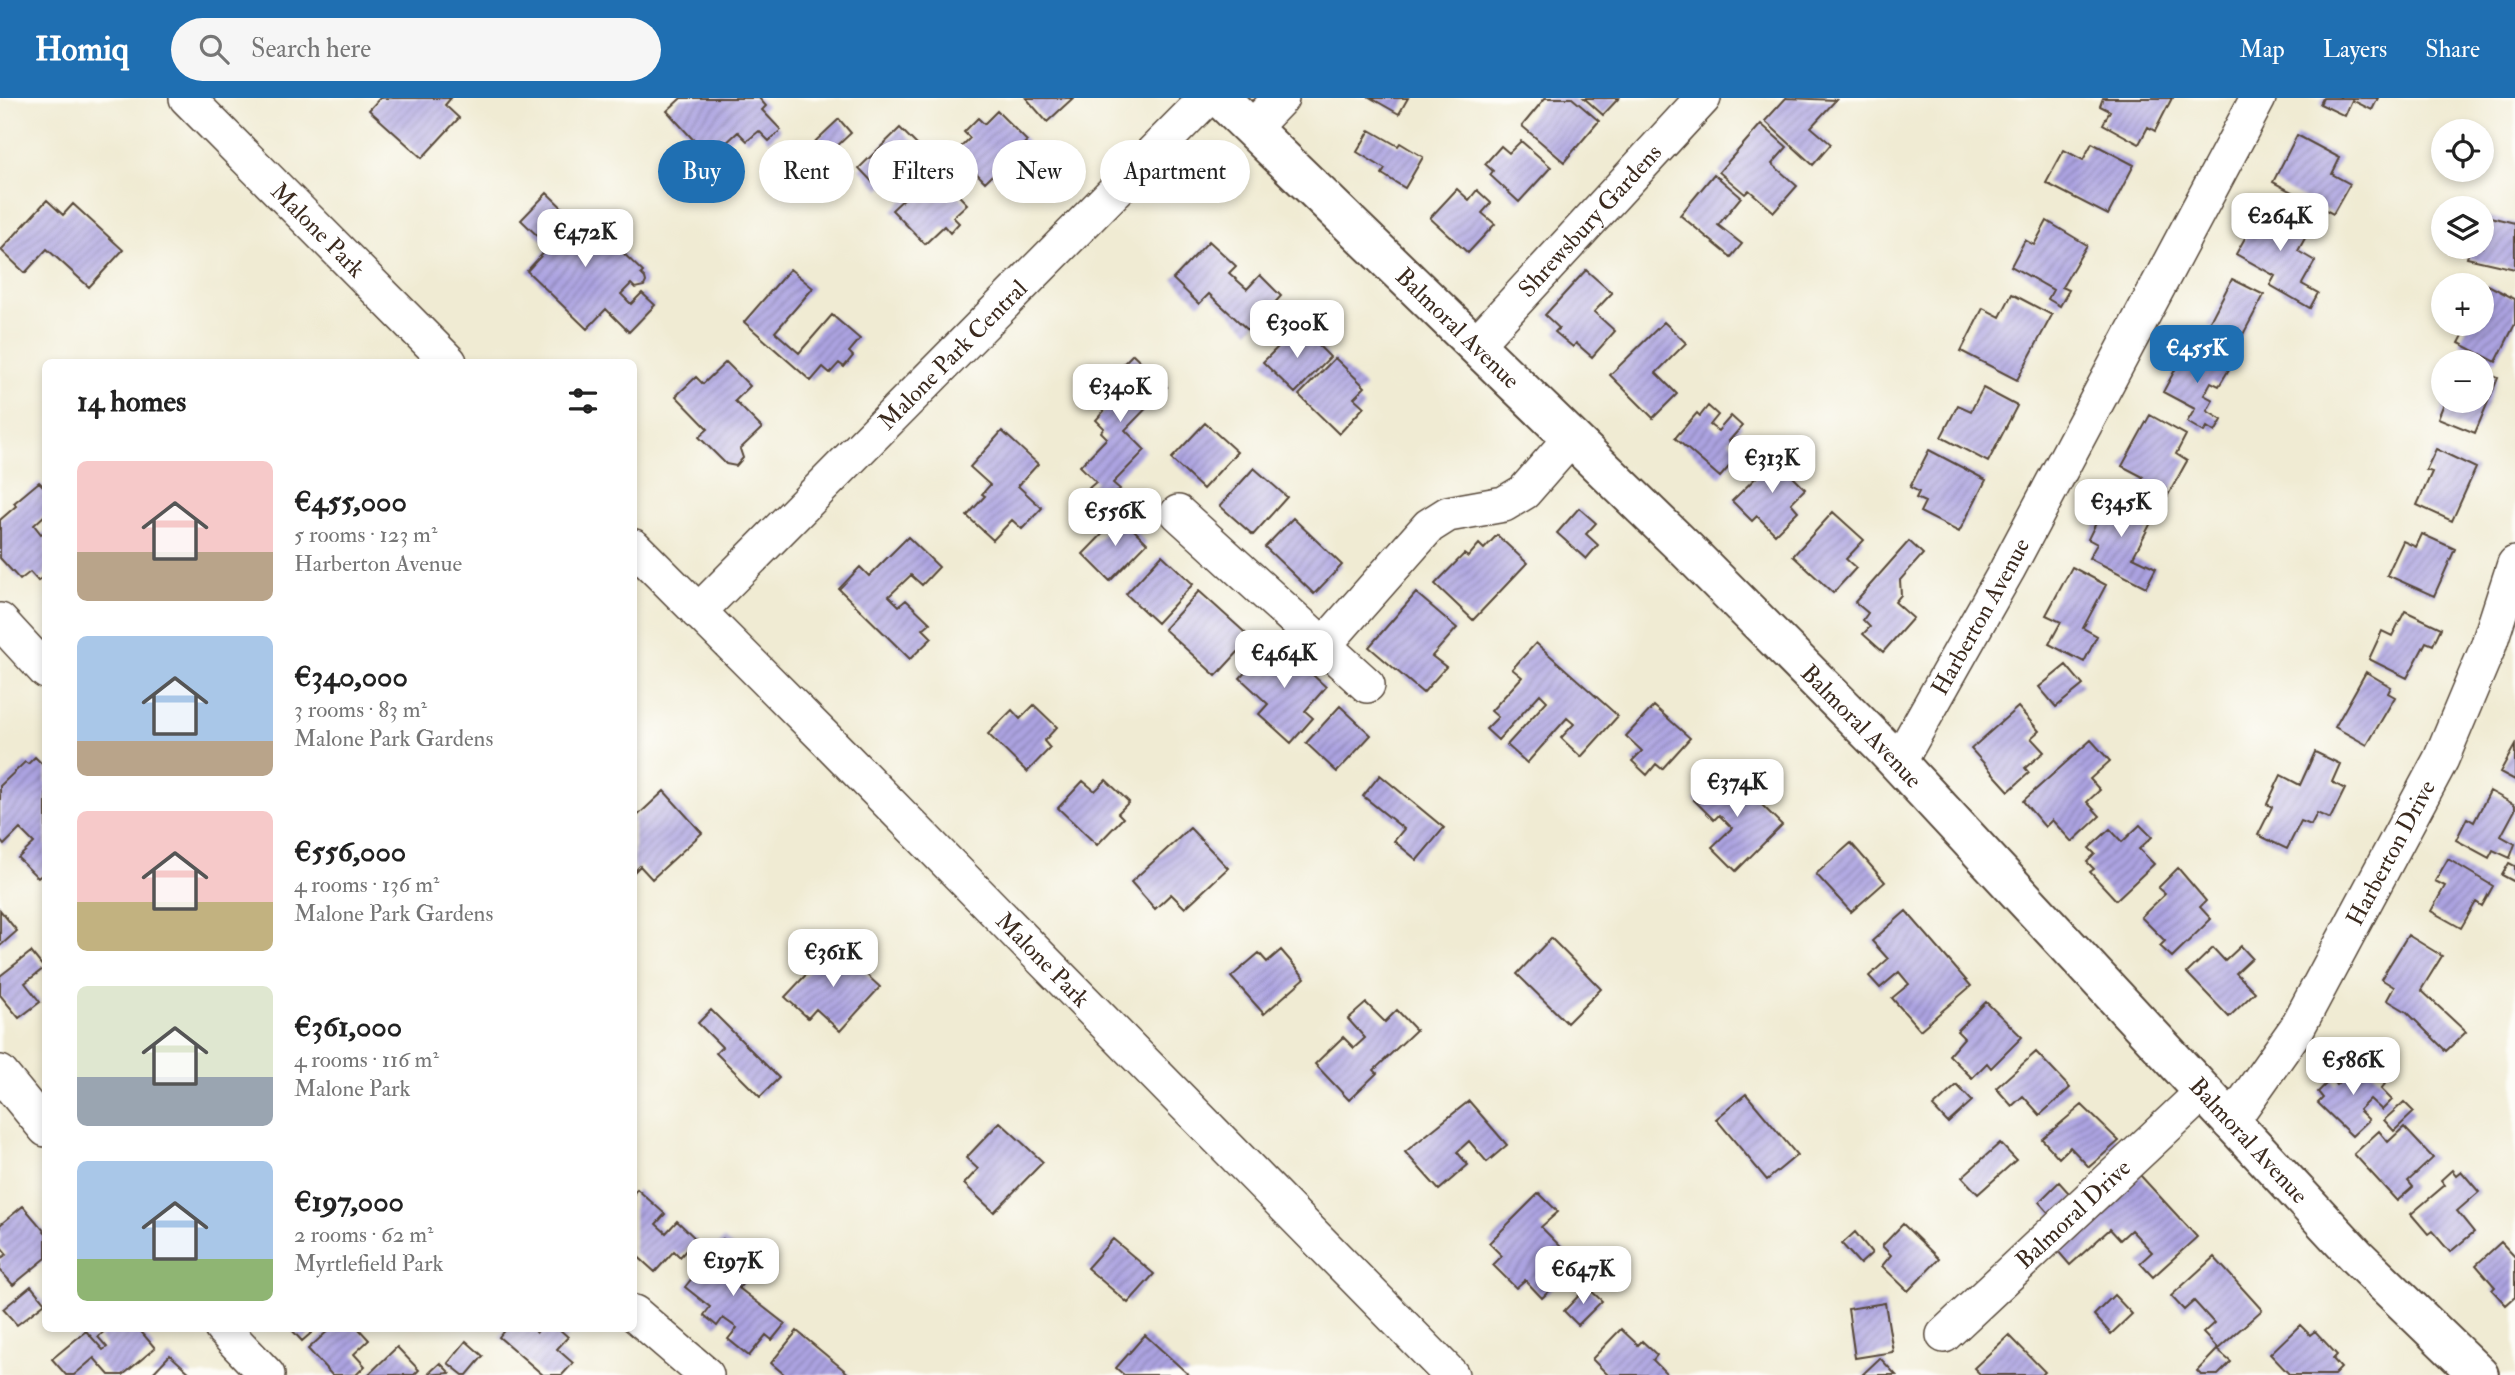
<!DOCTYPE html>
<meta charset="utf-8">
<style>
body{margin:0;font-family:"IM FELL Double Pica",serif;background:#f6f6f6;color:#222;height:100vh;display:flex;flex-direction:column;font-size:26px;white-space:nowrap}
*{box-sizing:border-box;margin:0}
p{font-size:23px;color:#767676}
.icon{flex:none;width:38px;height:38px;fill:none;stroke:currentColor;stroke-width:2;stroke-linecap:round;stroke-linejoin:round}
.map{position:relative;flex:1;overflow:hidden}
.drawer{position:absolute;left:42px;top:261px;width:595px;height:973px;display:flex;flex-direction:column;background:#fff;border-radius:10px;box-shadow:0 4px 10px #0003}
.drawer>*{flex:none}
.guide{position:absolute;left:658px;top:42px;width:665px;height:63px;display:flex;gap:14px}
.tools{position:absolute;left:2431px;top:21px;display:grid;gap:14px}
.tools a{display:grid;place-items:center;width:63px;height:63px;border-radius:50%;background:#fff;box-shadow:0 4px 10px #0003;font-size:35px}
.price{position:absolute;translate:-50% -60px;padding:0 16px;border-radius:14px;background:#fff;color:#222;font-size:23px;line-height:46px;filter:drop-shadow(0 2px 4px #0008)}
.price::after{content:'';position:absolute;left:50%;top:42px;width:21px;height:16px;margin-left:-10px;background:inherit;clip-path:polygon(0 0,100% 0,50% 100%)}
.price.current{background:#1f6fb2;color:#fff}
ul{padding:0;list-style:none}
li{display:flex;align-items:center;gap:21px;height:175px;padding:0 35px}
li span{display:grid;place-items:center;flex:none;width:196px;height:140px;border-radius:10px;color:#555}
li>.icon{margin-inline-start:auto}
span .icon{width:84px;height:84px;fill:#fffc;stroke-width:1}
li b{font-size:30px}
h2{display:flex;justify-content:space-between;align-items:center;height:84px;padding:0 35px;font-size:30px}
.pill{padding:0 24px;border-radius:32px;background:#fff;box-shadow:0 4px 10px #0003;font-size:24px;line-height:63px}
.pill.current{background:#1f6fb2;color:#fff}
header{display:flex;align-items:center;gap:42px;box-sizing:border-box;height:98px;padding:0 35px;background:#1f6fb2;color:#fff}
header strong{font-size:33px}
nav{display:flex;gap:38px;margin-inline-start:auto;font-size:24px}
.search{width:490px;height:63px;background:#f6f6f6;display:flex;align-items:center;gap:18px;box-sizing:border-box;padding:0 24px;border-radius:38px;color:#767676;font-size:26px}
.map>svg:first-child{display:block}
.building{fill:url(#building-hatch)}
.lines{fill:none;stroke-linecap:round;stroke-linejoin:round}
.minor-casing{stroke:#564739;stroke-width:38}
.highway-casing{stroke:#564739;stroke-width:42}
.minor{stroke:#fff;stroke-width:35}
.highway{stroke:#fff;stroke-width:38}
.labels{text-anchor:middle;stroke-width:5;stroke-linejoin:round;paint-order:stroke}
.street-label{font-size:24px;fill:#3b2a1e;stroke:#fdfcf7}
</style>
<header>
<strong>Homiq</strong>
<div class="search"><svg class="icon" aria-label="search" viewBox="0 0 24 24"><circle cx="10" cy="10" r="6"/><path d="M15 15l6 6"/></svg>Search here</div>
<nav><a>Map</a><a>Layers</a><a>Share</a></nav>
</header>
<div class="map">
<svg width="2515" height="1277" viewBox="0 0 2515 1277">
<defs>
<pattern id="building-hatch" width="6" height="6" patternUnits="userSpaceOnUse" patternTransform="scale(1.75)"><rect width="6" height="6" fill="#aca3e1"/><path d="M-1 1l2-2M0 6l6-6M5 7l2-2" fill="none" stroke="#8d85b6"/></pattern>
</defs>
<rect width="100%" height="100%" fill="#fdfcf7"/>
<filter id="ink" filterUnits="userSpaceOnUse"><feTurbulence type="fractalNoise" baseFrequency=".0143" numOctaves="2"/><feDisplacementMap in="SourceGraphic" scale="14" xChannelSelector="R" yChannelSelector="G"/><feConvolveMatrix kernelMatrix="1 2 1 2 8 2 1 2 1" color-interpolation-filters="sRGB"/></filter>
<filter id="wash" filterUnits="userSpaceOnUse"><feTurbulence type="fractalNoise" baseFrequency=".00686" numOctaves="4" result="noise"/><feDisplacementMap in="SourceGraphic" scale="28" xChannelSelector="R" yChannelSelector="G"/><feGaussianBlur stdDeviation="1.57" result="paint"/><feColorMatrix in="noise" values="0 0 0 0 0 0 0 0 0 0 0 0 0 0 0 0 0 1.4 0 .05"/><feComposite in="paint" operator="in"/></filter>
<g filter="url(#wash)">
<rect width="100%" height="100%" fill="#f0ebd3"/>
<g id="blocks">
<!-- building -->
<path class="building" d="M380 0H451L445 7 459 20 422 60 369 12Z
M681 0H759L766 8 762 12 781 32 769 43 759 33 747 43 738 34 710 60 667 13Z
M1026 0H1073L1047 24Z
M1371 0H1408L1399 16Z
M1545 0H1572L1599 23 1564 64 1522 28Z
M1584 0H1619L1603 17Z
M1786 0 1836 2 1811 29 1831 46 1813 67 1765 23Z
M2103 0H2172L2155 33 2148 29 2139 46 2103 26 2110 13 2100 8Z
M2323 0H2378L2372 12 2352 2 2345 18 2320 6Z
M997 13 1027 43 985 84 956 54 970 40 964 34 978 20 984 26Z
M839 21 851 35 817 67 805 53Z
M1761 26 1787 49 1772 66 1797 88 1774 114 1749 92 1745 96 1719 74Z
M900 30 920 50 913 57 932 76 935 73 967 106 953 119 959 125 950 135 944 128 925 146 892 112 907 98 890 81 880 92 859 70Z
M1370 32 1398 48 1400 45 1423 59 1405 90 1382 76 1385 71 1357 54Z
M2297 37 2340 60 2332 76 2350 86 2333 116 2273 84Z
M1521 43 1551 69 1519 104 1490 77 1493 73 1485 66 1501 48 1509 55Z
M2092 45 2134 67 2108 117 2046 85 2064 52 2083 62Z
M1714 76 1741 99 1718 127 1742 146 1731 159 1680 117Z
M1457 91 1469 102 1477 92 1491 105 1482 115 1495 126 1468 155 1430 120Z
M547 95 577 124 563 139 573 149 594 127 643 174 641 176 645 180 646 184 644 188 635 190 631 186 621 196 631 206 642 195 655 207 629 234 606 211 587 231 527 173 549 149 521 122Z
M47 102 63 117 73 106 123 152 89 189 47 151 25 175 1 152Z
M2264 106 2310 131 2298 153 2315 163 2302 186 2318 195 2310 210 2270 187 2275 178 2236 156Z
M2482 117 2515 125V171L2467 160 2470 149H2482Z
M2047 123 2087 147 2062 189 2069 192 2060 208 2048 201 2053 192 2011 168 2025 142 2034 147Z
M1209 143 1236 168 1229 175 1247 191 1260 177 1281 198 1249 233 1209 196 1199 206 1173 181Z
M790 171 813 190 775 234 799 255 832 217 860 241 849 254 853 258 844 269 839 265 830 275 823 269 811 283 744 224Z
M1586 172 1612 195 1594 214 1615 233 1592 259 1576 245 1573 249 1555 234 1559 230 1545 217Z
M2232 181 2264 197 2239 244 2208 227Z
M2488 187 2515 201V226L2496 264 2459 245 2469 226H2482V190L2486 193Z
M2012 196 2052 217 2017 282 1961 253 1983 210 2000 219Z
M1664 224 1686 245 1656 275 1677 296 1653 320 1610 277Z
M1299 228 1330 259 1295 295 1263 264Z
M2189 246 2231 268 2219 288 2211 284 2204 297 2213 302 2207 313 2222 322 2215 334 2207 329 2204 334 2187 324 2195 311 2163 294Z
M1133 256 1167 289 1125 332 1145 352 1113 385 1120 391 1105 406 1089 390 1096 384 1080 368 1107 340 1101 334 1104 330 1096 322 1104 313 1090 300Z
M1335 260 1365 289 1354 300 1364 309 1339 336 1299 297Z
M726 264 750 288 735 303 762 330 740 351 743 360 736 368 726 366 699 339 708 331 676 298 696 279 703 286Z
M2482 273 2498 280 2475 335 2438 320 2445 303H2482Z
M1983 290 2017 308 1988 364 1941 339 1958 307 1971 313Z
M1708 308 1718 317 1710 327 1718 333 1731 318 1742 328 1729 343 1742 354 1720 379 1675 340 1697 315 1700 318Z
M2150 317 2186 337 2176 356 2187 363 2162 408 2135 393 2143 379 2122 368Z
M1205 325 1237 354 1203 391 1171 361Z
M1002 333 1038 366 1018 388 1042 410 1022 431 1012 422 993 442 967 418 985 398 982 396 990 387 970 369Z
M2436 351 2476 370 2452 423 2417 407 2432 374 2426 372Z
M1929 352 1986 382 1959 434 1920 414 1925 404 1916 400 1919 394 1910 389Z
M1781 355 1799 373 1793 379 1805 391 1791 405 1798 413 1775 436 1757 418 1752 423 1732 403Z
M1254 370 1287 399 1253 437 1220 408Z
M39 384 46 391V416L34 427 41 436 46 433V476L38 483 30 474 20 482 0 460V422L16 408 14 405Z
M2106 395 2154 419 2133 459 2156 470 2146 489 2089 460 2097 446 2088 441 2102 413 2098 411Z
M1579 410 1596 425 1586 436 1598 447 1586 461 1557 435Z
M1833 414 1864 442 1846 461 1856 470 1833 495 1793 458Z
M1120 418 1147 445 1110 483 1083 456Z
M1293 420 1342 467 1314 496 1265 449Z
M2422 436 2455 451 2434 498 2387 477 2403 443 2416 449Z
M1497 437 1527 465 1473 522 1435 486 1464 456 1468 459 1479 446 1484 451Z
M908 439 939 469 922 487 911 477 889 498 899 508 906 502 930 525 923 531 932 540 910 561 839 491 860 469 869 478Z
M1909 443 1923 456 1900 482 1901 497 1895 504 1913 520 1883 554 1863 536 1870 529 1863 522 1868 515 1855 504Z
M1162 457 1193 486 1157 525 1126 496Z
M2072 469 2106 487 2083 530 2097 538 2084 564 2049 546 2061 524 2046 517Z
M1199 493 1251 540 1216 578 1164 531Z
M1416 495 1457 530 1432 558 1446 569 1423 595 1369 549Z
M2405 513 2441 530 2433 547 2426 544 2407 580 2369 561 2382 533 2392 538Z
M1275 542 1326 589 1305 613 1313 620 1291 645 1259 616 1268 606 1240 580Z
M1536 545 1618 618 1581 659 1561 640 1574 626 1567 620 1527 665 1507 647 1547 603 1540 596 1498 642 1486 631 1498 619 1491 613 1522 579 1512 571Z
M2066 567 2083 587 2056 609 2039 589Z
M2366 574 2391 589 2388 595 2395 599 2367 647 2335 629Z
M1034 607 1057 629 1044 643 1050 650 1027 674 988 636 1012 612 1020 621Z
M1340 608 1371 637 1337 674 1306 645Z
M1654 608 1690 640 1662 671 1656 666 1647 677 1632 663 1642 653 1626 638Z
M2018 609 2039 633 2031 640 2044 654 2025 670 2029 675 2009 693 1971 651Z
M2091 642 2110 663 2090 681 2100 692 2087 704 2100 718 2072 744 2052 722 2045 729 2023 703Z
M2515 647V682L2500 674Z
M2315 654 2340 666 2332 684 2345 691 2330 721 2317 715 2311 727 2301 723 2287 751 2258 737 2272 709 2267 706 2281 677 2300 687Z
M35 659 46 670V773L38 780 18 760 34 745 20 731 4 747 0 742V688L25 664 28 666Z
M1725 670 1782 727 1736 773 1712 749 1732 730 1719 717 1714 722 1694 702Z
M1380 677 1444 730 1417 762 1394 743 1404 731 1363 698Z
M1106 682 1129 704 1118 715 1123 720 1097 747 1058 710 1083 683 1095 693Z
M664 693 702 735 652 781 640 768 634 774V721Z
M2490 693 2515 707V712L2501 738 2515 746 2510 760 2493 752 2489 760 2456 742 2467 720 2474 724Z
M2140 727 2152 739 2139 751 2154 766 2116 802 2090 774 2094 771 2087 764 2095 756 2089 750 2110 731 2122 744Z
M1190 730 1228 770 1185 810 1171 796 1155 811 1131 784Z
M1851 745 1885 784 1851 814 1816 776Z
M2448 761 2493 788 2482 808 2476 804 2461 830 2431 813 2445 788 2435 783Z
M2509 765 2515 768V784L2502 777Z
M2178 770 2206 803 2200 809 2211 821 2172 859 2160 848 2165 843 2141 819 2165 796 2158 790Z
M0 812 17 833 0 848Z
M1906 813 1971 888 1920 932 1892 900 1909 886 1899 874 1880 890 1869 878 1888 861 1872 843Z
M2408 837 2442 858 2421 892 2466 934 2446 953 2407 914 2387 902 2394 889 2381 881Z
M1551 840 1601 891 1567 925 1517 876Z
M834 847 880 889 840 933 816 911 808 920 785 899Z
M2241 848 2252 860 2236 875 2255 894 2229 919 2187 875 2213 850 2225 863Z
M1281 852 1305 880 1264 916 1231 879 1259 855 1267 864Z
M31 854 44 870 25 885 40 904 19 920 0 897V878Z
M1986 904 2022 939 1991 970 1987 965 1972 980 1949 957 1964 940 1957 933Z
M1366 905 1385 924 1397 912 1416 932 1374 972 1377 975 1349 1002 1315 966 1343 939 1354 950 1365 940 1348 921Z
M711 912 779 980 760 999 716 955 722 949 698 925Z
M2036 954 2070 990 2040 1017 2023 998 2012 1008 1996 990Z
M2361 962 2385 986 2381 991 2392 1002 2382 1012 2370 1001 2359 1012 2369 1022 2352 1038 2318 1005 2323 1000 2318 994 2331 981 2336 987Z
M1957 987 1972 1003 1948 1025 1933 1009Z
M1746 996 1797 1057 1767 1082 1716 1021Z
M1469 1003 1507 1047 1487 1064 1469 1043 1457 1054 1468 1067 1439 1092 1405 1054Z
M2404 1004 2414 1014 2394 1033 2384 1022Z
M2082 1007 2119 1043 2089 1069 2070 1049 2059 1060 2042 1041Z
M1000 1024 1043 1064 994 1114 964 1086 978 1071 966 1060Z
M2404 1029 2433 1060 2408 1083 2413 1089 2397 1103 2354 1056 2379 1033 2388 1044Z
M2000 1045 2016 1062 1978 1096 1962 1079Z
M2452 1072 2456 1077 2461 1073 2479 1094 2457 1113 2474 1134 2450 1154 2432 1133 2428 1136 2411 1116 2445 1087 2441 1082Z
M2140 1077 2197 1139 2153 1179 2140 1165 2152 1154 2131 1132 2120 1142 2110 1131 2070 1167 2058 1153Z
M2059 1084 2077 1104 2056 1123 2039 1104Z
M637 1091 665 1116 656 1126 666 1135 677 1123 696 1141 680 1159 674 1153 655 1174 634 1155V1095Z
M1539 1095 1558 1114 1541 1129 1568 1156 1558 1165 1568 1175 1542 1200 1525 1182 1516 1190 1493 1167 1502 1158 1489 1145Z
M23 1108 46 1135V1160L13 1187 0 1172V1161L7 1156 0 1148V1127Z
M1903 1126 1939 1161 1908 1193 1882 1168 1891 1157 1882 1148Z
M1855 1134 1872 1155 1860 1166 1842 1146Z
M723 1141 757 1168 739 1190 785 1226 772 1242 766 1237 749 1258 728 1241 737 1230 723 1220 717 1228 704 1217 710 1209 685 1189Z
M1113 1141 1154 1176 1128 1205 1087 1170Z
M2501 1144 2515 1159V1199L2506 1207 2492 1192 2495 1189 2476 1167Z
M2214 1159 2262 1212 2218 1251 2203 1235 2214 1225 2194 1203 2184 1212 2171 1198Z
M31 1188 45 1205 17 1227 3 1211Z
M1587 1189 1602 1203 1578 1227 1564 1213Z
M2114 1197 2132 1216 2111 1236 2094 1217Z
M1885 1205 1893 1254 1855 1260 1848 1211Z
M2300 1227 2310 1237 2315 1233 2337 1257 2333 1261 2341 1270 2334 1277H2290L2270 1256Z
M108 1230H138L155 1250 123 1277H109L94 1260 74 1277H66L52 1261 86 1233 103 1252 107 1249 98 1239Z
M290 1230H317L302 1243Z
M331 1230H358L369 1242 354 1256 365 1268 356 1277H332L308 1251Z
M506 1230H533L537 1234 540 1230H558L568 1239 557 1251 573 1265 562 1277H543L499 1239Z
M1621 1231 1638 1247 1642 1243 1657 1257 1653 1262 1668 1277H1608L1592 1261Z
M797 1233 850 1277H785L771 1265Z
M1145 1237 1189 1277H1124L1116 1270Z
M2009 1237 2045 1274 2042 1277H1981L1974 1270Z
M466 1243 483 1258 467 1277H463L448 1265Z
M397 1249 419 1272 414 1277H368Z
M2217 1252 2231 1264 2218 1277H2201L2197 1273Z
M170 1257 192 1277H151Z
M1880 1260 1896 1277H1862Z
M440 1265 450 1275 427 1277Z"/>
</g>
</g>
<g filter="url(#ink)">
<use href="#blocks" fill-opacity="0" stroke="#564739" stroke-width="2"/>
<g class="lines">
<!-- minor casing -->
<g class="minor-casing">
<g id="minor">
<path id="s1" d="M187 0 449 264"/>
<path d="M1252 30 1281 0"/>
<path id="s2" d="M1476 246 1703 0"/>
<path d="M1178 415 1367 587"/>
<path id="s3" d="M634 449 829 644 1451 1277"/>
<path id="s4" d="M698 514 1207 0"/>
<path d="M0 523 46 573"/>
<path d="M1323 548 1429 428 1448 416 1504 406 1524 394 1572 339"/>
<path id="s5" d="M1898 665 2007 472 2258 0"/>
<path d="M0 975 46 1031"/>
<path id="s6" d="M2230 1025 2297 930 2441 661 2488 549 2515 466"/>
<path d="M634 1215 706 1277"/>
<path d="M222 1230 267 1277"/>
<path id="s7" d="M1944 1237 2202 995"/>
</g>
</g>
<!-- highway casing -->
<g class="highway-casing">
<g id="highway">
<path id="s8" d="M1220 0 1687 452 1886 652 2357 1159 2479 1277"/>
</g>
</g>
<!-- minor -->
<use href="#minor" class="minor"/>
<!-- highway -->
<use href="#highway" class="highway"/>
</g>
</g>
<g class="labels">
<!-- street labels -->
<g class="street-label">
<text dy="8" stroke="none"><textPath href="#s2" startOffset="168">Shrewsbury Gardens</textPath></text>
<text dy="8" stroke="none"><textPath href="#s1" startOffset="186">Malone Park</textPath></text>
<text dy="8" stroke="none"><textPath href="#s8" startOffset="331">Balmoral Avenue</textPath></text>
<text dy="8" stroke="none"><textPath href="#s4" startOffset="362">Malone Park Central</textPath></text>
<text dy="8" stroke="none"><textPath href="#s5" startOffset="168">Harberton Avenue</textPath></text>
<text dy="8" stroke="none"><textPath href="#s8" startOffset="898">Balmoral Avenue</textPath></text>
<text dy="8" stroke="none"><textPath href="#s6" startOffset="315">Harberton Drive</textPath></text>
<text dy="8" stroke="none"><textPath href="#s3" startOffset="581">Malone Park</textPath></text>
<text dy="8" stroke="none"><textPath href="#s8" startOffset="1465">Balmoral Avenue</textPath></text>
<text dy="8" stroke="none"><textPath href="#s7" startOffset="177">Balmoral Drive</textPath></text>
</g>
</g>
</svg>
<div class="tools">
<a><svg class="icon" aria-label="locate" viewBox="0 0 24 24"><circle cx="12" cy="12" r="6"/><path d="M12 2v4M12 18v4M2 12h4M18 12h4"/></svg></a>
<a><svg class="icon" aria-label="layers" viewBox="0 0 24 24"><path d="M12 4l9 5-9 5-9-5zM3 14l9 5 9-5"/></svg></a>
<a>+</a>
<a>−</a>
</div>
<b class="price" style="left:2280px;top:155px">€264K</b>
<b class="price" style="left:585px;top:171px">€472K</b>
<b class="price" style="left:1297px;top:262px">€300K</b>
<b class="price current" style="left:2197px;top:287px">€455K</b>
<b class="price" style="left:1120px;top:326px">€340K</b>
<b class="price" style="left:1772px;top:397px">€313K</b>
<b class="price" style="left:2121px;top:441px">€345K</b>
<b class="price" style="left:1115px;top:450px">€556K</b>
<b class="price" style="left:1284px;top:592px">€464K</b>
<b class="price" style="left:1737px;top:721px">€374K</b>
<b class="price" style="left:833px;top:891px">€361K</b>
<b class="price" style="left:2353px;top:999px">€586K</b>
<b class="price" style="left:733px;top:1200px">€197K</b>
<b class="price" style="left:1583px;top:1208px">€647K</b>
<div class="guide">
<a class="pill current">Buy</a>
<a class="pill">Rent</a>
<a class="pill">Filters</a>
<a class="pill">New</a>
<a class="pill">Apartment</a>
</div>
<section class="drawer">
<h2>14 homes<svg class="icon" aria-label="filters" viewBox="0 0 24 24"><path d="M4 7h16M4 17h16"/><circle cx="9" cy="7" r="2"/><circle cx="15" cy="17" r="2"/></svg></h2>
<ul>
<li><span style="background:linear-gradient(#f6c9c9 65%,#b9a48a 0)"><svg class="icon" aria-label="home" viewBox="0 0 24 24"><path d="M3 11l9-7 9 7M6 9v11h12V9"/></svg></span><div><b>€455,000</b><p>5 rooms · 123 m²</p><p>Harberton Avenue</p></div></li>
<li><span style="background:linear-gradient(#a9c7e8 75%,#b9a48a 0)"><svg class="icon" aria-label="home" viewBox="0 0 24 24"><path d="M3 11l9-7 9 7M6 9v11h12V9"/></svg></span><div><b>€340,000</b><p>3 rooms · 83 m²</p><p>Malone Park Gardens</p></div></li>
<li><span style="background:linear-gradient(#f6c9c9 65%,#c2b280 0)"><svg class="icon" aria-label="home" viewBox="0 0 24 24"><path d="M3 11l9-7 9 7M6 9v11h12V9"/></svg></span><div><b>€556,000</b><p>4 rooms · 136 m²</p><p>Malone Park Gardens</p></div></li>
<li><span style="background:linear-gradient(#dfe7d0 65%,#9aa5b1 0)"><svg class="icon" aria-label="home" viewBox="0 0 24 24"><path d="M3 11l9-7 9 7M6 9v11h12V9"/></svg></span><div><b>€361,000</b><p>4 rooms · 116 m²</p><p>Malone Park</p></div></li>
<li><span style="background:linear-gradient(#a9c7e8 70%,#8fb573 0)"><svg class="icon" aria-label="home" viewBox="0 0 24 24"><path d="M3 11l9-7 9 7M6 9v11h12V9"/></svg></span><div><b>€197,000</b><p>2 rooms · 62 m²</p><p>Myrtlefield Park</p></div></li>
</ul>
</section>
</div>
